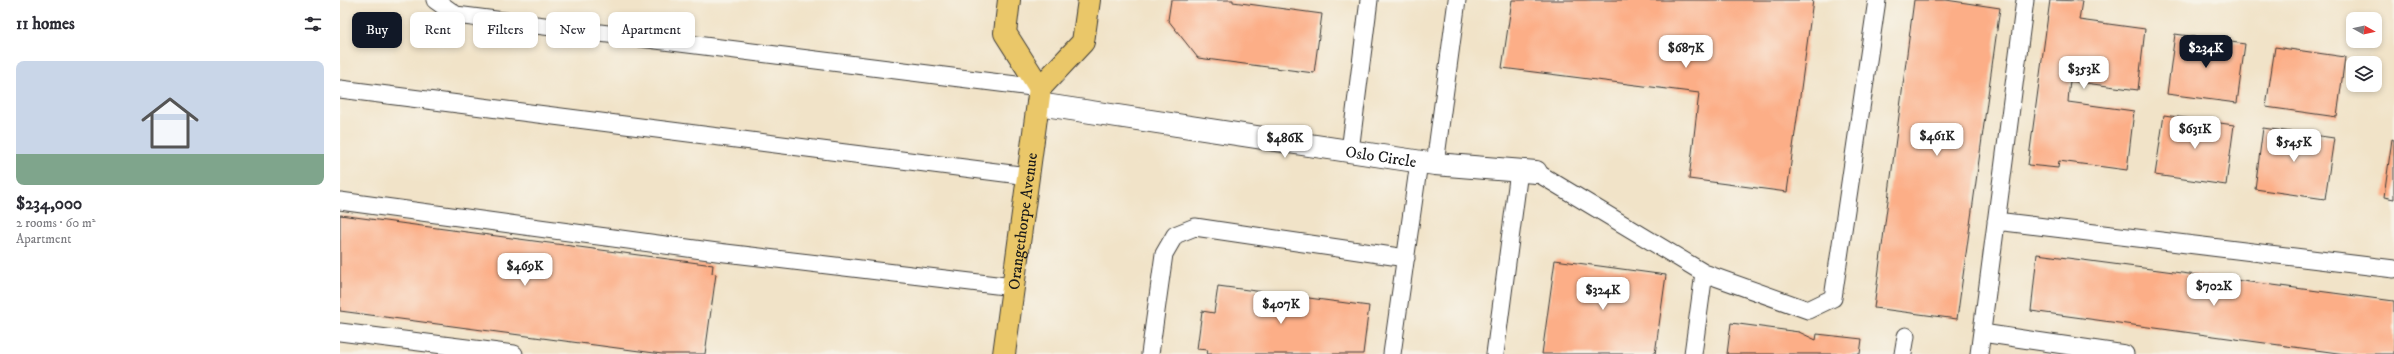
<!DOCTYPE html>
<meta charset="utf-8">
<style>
body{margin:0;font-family:"IM FELL DW Pica",serif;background:#f7f7f7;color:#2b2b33;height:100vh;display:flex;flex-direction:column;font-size:15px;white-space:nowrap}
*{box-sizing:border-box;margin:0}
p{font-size:13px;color:#7c7c81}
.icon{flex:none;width:22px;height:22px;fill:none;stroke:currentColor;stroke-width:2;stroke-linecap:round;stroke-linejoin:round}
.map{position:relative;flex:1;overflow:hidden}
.details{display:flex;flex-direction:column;background:#fff;width:340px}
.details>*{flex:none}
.hud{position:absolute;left:12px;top:12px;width:380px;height:36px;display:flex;gap:8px}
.needle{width:26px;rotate:98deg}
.buttons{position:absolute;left:2006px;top:12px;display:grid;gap:8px}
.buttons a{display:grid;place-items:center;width:36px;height:36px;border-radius:8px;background:#fff;box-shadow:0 2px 6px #0003;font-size:20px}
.price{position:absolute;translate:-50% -34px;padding:0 9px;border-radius:8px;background:#fff;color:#222;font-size:13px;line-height:26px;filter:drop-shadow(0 1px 2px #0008)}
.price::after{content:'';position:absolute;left:50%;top:24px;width:12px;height:9px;margin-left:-6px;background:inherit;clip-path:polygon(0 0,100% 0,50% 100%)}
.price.on{background:#111827;color:#fff}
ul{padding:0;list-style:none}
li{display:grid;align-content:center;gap:8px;height:212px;padding:0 16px}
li+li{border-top:1px solid #e1e1e2}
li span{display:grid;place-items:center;height:124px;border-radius:8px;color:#555}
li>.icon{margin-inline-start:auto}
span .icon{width:72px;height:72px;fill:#fffc;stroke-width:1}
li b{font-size:17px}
h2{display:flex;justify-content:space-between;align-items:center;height:48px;padding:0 16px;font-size:17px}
.tag{padding:0 14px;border-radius:8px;background:#fff;box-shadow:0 2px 6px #0003;font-size:14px;line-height:36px}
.tag.on{background:#111827;color:#fff}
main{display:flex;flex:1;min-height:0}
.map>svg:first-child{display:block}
.building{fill:#fcae87}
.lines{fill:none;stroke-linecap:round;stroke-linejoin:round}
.service-casing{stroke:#3c3a36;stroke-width:19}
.minor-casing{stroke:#3c3a36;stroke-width:24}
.primary-casing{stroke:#3c3a36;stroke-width:24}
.service{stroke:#fff;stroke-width:17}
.minor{stroke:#fff;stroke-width:22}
.primary{stroke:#eac769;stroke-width:22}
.labels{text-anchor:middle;stroke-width:3.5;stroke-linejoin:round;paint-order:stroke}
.street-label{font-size:16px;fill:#1c1c1c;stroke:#f7f3e8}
</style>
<main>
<section class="details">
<h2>11 homes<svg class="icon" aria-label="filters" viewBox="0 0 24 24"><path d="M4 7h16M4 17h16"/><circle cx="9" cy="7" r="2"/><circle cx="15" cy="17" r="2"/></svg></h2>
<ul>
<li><span style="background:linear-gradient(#c9d6e8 75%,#7fa58c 0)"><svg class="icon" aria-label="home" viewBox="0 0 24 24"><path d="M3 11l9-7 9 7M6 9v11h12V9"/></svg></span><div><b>$234,000</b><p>2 rooms · 60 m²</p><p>Apartment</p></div></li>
</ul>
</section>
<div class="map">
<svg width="2054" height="354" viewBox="0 0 2054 354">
<rect width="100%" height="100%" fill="#f7f3e8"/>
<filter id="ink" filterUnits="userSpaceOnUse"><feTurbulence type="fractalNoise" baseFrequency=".025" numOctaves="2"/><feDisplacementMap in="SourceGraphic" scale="8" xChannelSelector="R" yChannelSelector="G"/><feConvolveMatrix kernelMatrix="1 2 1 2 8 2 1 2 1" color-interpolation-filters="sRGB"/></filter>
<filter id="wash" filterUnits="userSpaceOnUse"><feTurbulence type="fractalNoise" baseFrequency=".012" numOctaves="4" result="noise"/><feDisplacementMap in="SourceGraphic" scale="16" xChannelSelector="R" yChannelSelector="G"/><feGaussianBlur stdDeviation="0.9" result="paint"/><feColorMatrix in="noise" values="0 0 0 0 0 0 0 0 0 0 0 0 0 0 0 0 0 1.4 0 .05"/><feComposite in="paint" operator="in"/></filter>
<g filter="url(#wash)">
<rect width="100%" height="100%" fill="#f1e3c8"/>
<g id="blocks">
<!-- building -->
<path class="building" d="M831 0H893V2L982 14 974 73 858 58 828 20Z
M1172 0H1473L1447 192 1349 179 1359 93 1162 68Z
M1574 0H1606L1660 8 1617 319 1534 308Z
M1710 0 1742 1 1739 20 1805 29 1798 90 1730 81 1729 90 1728 102 1794 111 1787 170 1719 161 1718 168 1688 165Z
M1835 34 1905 44 1897 103 1827 94Z
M1935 47 2005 57 1997 117 1926 107Z
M1824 115 1894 125 1886 185 1815 175Z
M1923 128 1994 138 1985 199 1915 189Z
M2052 139 2054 140V199L2044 197Z
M0 215 373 265 372 273 376 274 365 354H322L0 311Z
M1697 254 2054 301V354H2005L1691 311Z
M1215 260 1326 275 1315 354H1202Z
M878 286 1029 306 1023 354H867L868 350 857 349 862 311 874 313Z
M1391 323 1459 332 1476 340 1477 334 1522 339 1520 354H1387Z"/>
</g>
</g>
<g filter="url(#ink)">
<use href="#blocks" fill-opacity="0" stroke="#3c3a36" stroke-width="1"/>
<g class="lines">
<!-- service casing -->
<g class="service-casing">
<path id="service" d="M95 0 116 15 700 88
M0 89 688 176
M1010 151 1029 0
M1095 164 1117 0
M1196 172 1364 273 1468 310 1493 298 1537 0
M0 201 377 252 673 287
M1656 221 2054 269
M0 332 174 354
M1642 333 1785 354
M810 354 824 254 835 235 855 227 1066 258
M1052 354 1079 162
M1155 354 1179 171
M1353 354 1364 273
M1563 354 1566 336
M1639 354 1685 0"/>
</g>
<!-- minor casing -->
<g class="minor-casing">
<g id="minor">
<path id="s1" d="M698 104 1095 164 1196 172"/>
</g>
</g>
<!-- primary casing -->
<g class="primary-casing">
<g id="primary">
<path d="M669 0 665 33 700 88"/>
<path id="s2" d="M664 354 700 88 743 42 749 0"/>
</g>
</g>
<!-- service -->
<use href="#service" class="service"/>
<!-- minor -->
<use href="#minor" class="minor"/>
<!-- primary -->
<use href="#primary" class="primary"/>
</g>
</g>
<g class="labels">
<!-- street labels -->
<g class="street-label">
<text dy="6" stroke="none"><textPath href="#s1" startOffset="347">Oslo Circle</textPath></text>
<text dy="6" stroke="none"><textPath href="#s2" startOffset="134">Orangethorpe Avenue</textPath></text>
</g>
</g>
</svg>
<div class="buttons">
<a><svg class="needle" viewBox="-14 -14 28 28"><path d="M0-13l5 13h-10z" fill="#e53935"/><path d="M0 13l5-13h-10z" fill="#7c7c81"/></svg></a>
<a><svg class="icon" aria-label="layers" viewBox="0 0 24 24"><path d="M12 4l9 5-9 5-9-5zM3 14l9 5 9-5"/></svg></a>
</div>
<b class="price" style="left:1346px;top:69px">$687K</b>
<b class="price on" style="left:1866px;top:69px">$234K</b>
<b class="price" style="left:1744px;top:90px">$353K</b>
<b class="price" style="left:1855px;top:150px">$631K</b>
<b class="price" style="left:1597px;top:157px">$461K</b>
<b class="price" style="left:945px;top:159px">$486K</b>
<b class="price" style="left:1954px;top:163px">$545K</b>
<b class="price" style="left:185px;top:287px">$469K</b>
<b class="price" style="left:1874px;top:307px">$702K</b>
<b class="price" style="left:1263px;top:311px">$324K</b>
<b class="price" style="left:941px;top:325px">$407K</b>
<div class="hud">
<a class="tag on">Buy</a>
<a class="tag">Rent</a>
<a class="tag">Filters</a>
<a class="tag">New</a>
<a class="tag">Apartment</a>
</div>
</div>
</main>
